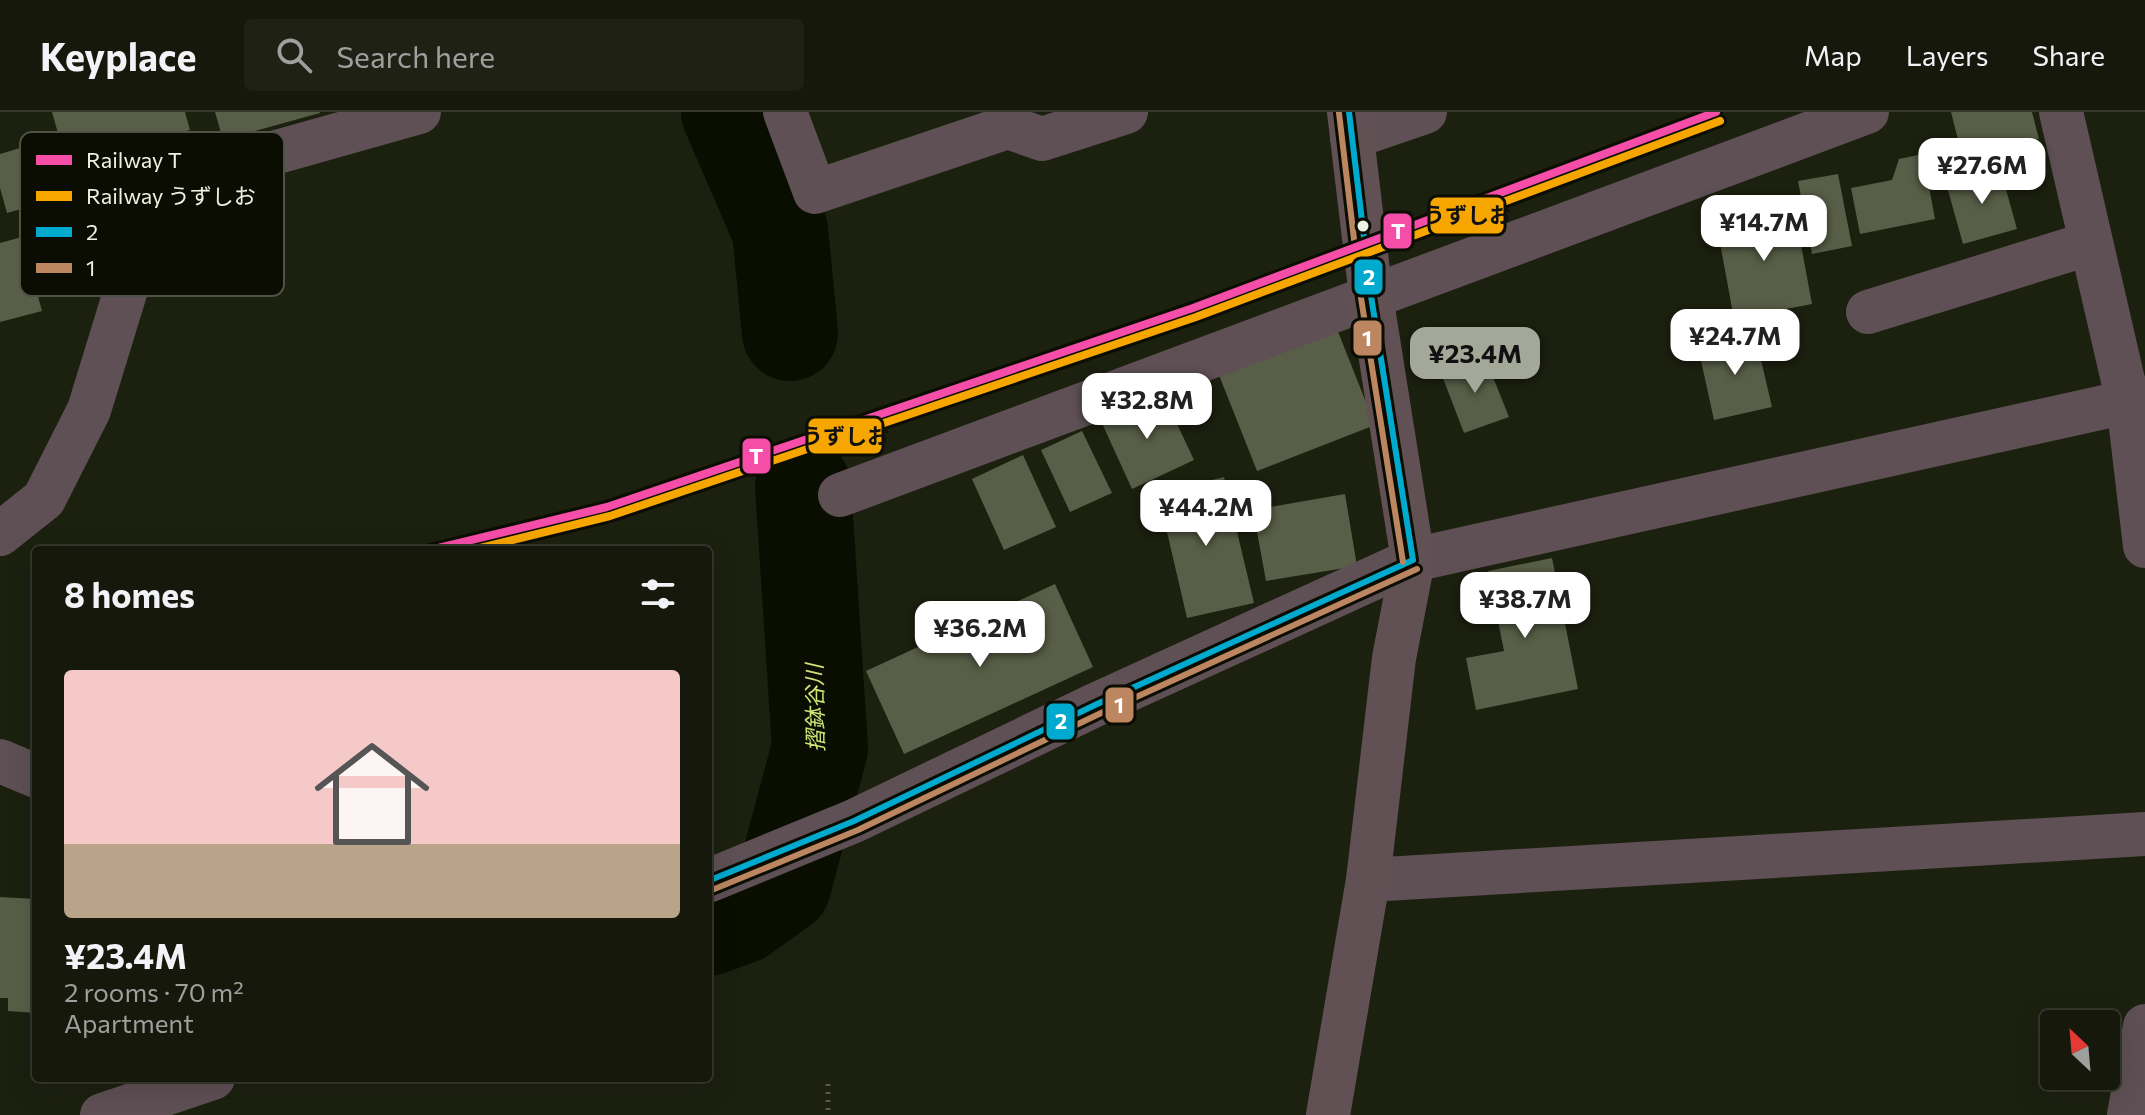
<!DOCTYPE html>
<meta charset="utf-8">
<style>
body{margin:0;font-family:Commissioner,"Noto Sans JP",sans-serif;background:#1e2114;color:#f1f3f6;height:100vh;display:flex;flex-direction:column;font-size:30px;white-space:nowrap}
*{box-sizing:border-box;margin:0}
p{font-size:26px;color:#9da09d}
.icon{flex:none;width:44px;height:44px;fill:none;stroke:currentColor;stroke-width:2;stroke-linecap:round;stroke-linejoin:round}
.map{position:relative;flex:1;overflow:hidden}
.drawer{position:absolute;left:32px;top:434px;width:680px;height:536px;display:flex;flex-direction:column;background:#15180b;border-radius:8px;box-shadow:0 8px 32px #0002,0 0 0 2px #34372c}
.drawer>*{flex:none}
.needle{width:52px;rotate:334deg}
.tools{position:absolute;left:2040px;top:898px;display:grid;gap:16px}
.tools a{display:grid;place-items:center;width:80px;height:80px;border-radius:8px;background:#15180b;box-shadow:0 8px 32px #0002,0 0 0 2px #34372c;font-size:40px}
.price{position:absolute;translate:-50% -68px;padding:0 18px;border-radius:16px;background:#fff;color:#222;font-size:26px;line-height:52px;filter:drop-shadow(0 2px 4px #0008)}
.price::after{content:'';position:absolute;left:50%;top:48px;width:24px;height:18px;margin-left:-12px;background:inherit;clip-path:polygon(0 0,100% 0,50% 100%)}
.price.active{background:#a4a898;color:#111}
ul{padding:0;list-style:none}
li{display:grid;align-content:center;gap:16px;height:424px;padding:0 32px}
li span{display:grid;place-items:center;height:248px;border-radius:8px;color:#555}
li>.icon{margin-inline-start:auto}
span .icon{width:144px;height:144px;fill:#fffc;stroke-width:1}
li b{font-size:34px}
h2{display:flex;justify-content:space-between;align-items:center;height:96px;padding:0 32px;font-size:34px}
header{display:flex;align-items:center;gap:48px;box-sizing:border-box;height:112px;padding:0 40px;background:#15180b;border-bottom:2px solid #34372c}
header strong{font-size:38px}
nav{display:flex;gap:44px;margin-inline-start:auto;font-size:28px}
.search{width:560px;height:72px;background:#1e2114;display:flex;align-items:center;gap:20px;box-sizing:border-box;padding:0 28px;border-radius:8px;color:#9da09d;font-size:30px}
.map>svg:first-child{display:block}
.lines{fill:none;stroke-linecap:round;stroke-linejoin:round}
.river{stroke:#0a0e01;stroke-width:96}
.building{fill:#585e47}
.path{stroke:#5d5652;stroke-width:5;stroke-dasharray:2 6;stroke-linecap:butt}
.street{stroke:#5e5055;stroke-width:44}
.secondary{stroke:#615155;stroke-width:44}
.bus-1-casing{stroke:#0b0d03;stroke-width:12}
.bus-2-casing{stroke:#0b0d03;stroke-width:12}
.bus-1{stroke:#00a9ce;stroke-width:6}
.bus-2{stroke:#bb8660;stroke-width:6}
.rail-1-casing{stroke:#0b0d03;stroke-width:14}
.rail-2-casing{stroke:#0b0d03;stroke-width:14}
.rail-1{stroke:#f54da8;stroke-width:8}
.rail-2{stroke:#f7a600;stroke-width:8}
.bus-dot{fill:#edf2e1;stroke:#0b0d03;stroke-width:3}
.labels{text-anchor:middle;stroke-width:8;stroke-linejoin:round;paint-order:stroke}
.water-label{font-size:22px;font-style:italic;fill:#cde676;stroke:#0b0d03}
.key{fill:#0b0d03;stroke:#4f5246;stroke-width:2}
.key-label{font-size:22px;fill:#edf2e1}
.line-badge{stroke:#0b0d03;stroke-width:3}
.badge-label{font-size:22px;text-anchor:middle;font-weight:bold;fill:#fff}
.pale-badge-label{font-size:22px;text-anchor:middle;font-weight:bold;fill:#111}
</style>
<header>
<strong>Keyplace</strong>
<div class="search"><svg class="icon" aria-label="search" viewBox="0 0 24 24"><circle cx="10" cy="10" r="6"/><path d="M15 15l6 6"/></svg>Search here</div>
<nav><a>Map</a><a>Layers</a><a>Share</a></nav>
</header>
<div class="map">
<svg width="2145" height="1003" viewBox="0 0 2145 1003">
<rect width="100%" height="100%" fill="#1c200f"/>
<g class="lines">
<!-- river -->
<path class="river" d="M729 0 780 118 790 221
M708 816 741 804 783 774 820 636 803 374"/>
</g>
<!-- building -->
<path class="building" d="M52 0H185L190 18 67 53Z
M215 0H320V1L223 28Z
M1951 0H2032L2039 27 1963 47Z
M44 29 61 86 7 101 0 76V42Z
M1923 42 1935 107 1860 122 1851 76 1892 68 1899 47Z
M2000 56 2017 117 1963 132 1946 71Z
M1838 62 1852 134 1812 142 1798 69Z
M1794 95 1812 192 1734 207 1716 109Z
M22 125 42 199 0 210V131Z
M1335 212 1375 313 1257 359 1217 258Z
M1755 222 1772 295 1714 308 1698 235Z
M1485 245 1509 305 1464 321 1441 261Z
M1162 280 1194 348 1132 377 1101 309Z
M1082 319 1112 381 1070 400 1041 338Z
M1023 343 1056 415 1004 438 972 367Z
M1224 365 1254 491 1187 506 1158 381Z
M1345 382 1357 454 1266 469 1253 398Z
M1552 446 1578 577 1476 598 1466 546 1504 539 1488 459Z
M1055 472 1093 555 904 642 866 559Z
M0 785 36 787V901L8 899V886H0Z"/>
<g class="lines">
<!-- path -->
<path class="path" d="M828 972V1003"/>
<!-- street -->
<path class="street" d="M785 0 815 80 1008 15 1042 27 1126 0
M2061 0 2128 290 2145 434
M1352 25 1425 0
M1868 200 2091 131
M840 383 1867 0
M0 422 44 387 89 298 155 83 277 40 419 0
M0 649 36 664
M1368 768 2145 722
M708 769 854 709 1095 593 1413 448 2145 286
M102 1003 213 966
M2129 1003 2145 914"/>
<!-- secondary -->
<path class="secondary" d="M1328 1003 1368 768 1394 546 1413 448 1371 184 1349 0"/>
<!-- bus-1 casing -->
<g class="bus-1-casing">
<path id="bus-1" d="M1349 0 1371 184 1413 448
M708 769 854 709 1095 593 1413 448"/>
</g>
<!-- bus-2 casing -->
<g class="bus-2-casing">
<path id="bus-2" d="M1339 1 1361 186 1403 450
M712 778 858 718 1099 602 1417 457"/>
</g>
<!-- bus-1 -->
<use href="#bus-1" class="bus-1"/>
<!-- bus-2 -->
<use href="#bus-2" class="bus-2"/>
<!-- rail-1 casing -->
<g class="rail-1-casing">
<path id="rail-1" d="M430 438 607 395 1193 196 1716 0"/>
</g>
<!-- rail-2 casing -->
<g class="rail-2-casing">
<path id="rail-2" d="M472 438 610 404 1196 205 1720 9"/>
</g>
<!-- rail-1 -->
<use href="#rail-1" class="rail-1"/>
<!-- rail-2 -->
<use href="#rail-2" class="rail-2"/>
</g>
<!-- markers -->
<circle class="bus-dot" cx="1363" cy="114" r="7"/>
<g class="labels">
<!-- water labels -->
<g class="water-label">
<text transform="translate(815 596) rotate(-91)" y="8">摺鉢谷川</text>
</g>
</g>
<!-- legend -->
<rect x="20" y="20" width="264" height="164" rx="12" class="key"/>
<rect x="36" y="43" width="36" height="10" fill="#f54da8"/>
<rect x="36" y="79" width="36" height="10" fill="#f7a600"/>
<rect x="36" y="115" width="36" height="10" fill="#00a9ce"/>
<rect x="36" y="151" width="36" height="10" fill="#bb8660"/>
<g class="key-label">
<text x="86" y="56">Railway T</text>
<text x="86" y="92">Railway うずしお</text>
<text x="86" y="128">2</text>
<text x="86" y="164">1</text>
</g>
<g class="line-badge">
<rect x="1429" y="84" width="76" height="39" rx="8" fill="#f7a600"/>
<rect x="1382" y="100" width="31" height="38" rx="8" fill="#f54da8"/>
<rect x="1353" y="146" width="31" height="38" rx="8" fill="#00a9ce"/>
<rect x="1352" y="207" width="31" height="38" rx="8" fill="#bb8660"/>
<rect x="807" y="305" width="76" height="38" rx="8" fill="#f7a600"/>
<rect x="741" y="325" width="31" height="38" rx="8" fill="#f54da8"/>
<rect x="1104" y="574" width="31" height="38" rx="8" fill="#bb8660"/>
<rect x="1045" y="590" width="31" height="39" rx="8" fill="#00a9ce"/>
</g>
<g class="badge-label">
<text x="1398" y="127">T</text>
<text x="1369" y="173">2</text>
<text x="1367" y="234">1</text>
<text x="756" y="352">T</text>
<text x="1119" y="601">1</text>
<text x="1061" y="617">2</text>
</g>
<g class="pale-badge-label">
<text x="1467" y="111">うずしお</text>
<text x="845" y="332">うずしお</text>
</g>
</svg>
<div class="tools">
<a><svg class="needle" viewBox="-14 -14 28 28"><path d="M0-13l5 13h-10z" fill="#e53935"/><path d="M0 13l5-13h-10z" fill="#9da09d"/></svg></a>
</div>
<b class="price" style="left:1982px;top:94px">¥27.6M</b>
<b class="price" style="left:1764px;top:151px">¥14.7M</b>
<b class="price" style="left:1735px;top:265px">¥24.7M</b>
<b class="price active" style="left:1475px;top:283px">¥23.4M</b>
<b class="price" style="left:1147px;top:329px">¥32.8M</b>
<b class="price" style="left:1206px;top:436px">¥44.2M</b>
<b class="price" style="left:1525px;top:528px">¥38.7M</b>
<b class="price" style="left:980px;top:557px">¥36.2M</b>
<section class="drawer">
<h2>8 homes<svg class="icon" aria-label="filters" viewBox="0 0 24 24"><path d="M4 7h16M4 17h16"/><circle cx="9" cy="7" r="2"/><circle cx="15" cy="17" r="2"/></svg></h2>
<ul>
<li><span style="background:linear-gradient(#f6c9c9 70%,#b9a48a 0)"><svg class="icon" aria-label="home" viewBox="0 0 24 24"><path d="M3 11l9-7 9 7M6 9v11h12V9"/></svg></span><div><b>¥23.4M</b><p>2 rooms · 70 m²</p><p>Apartment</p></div></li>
</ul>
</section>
</div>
